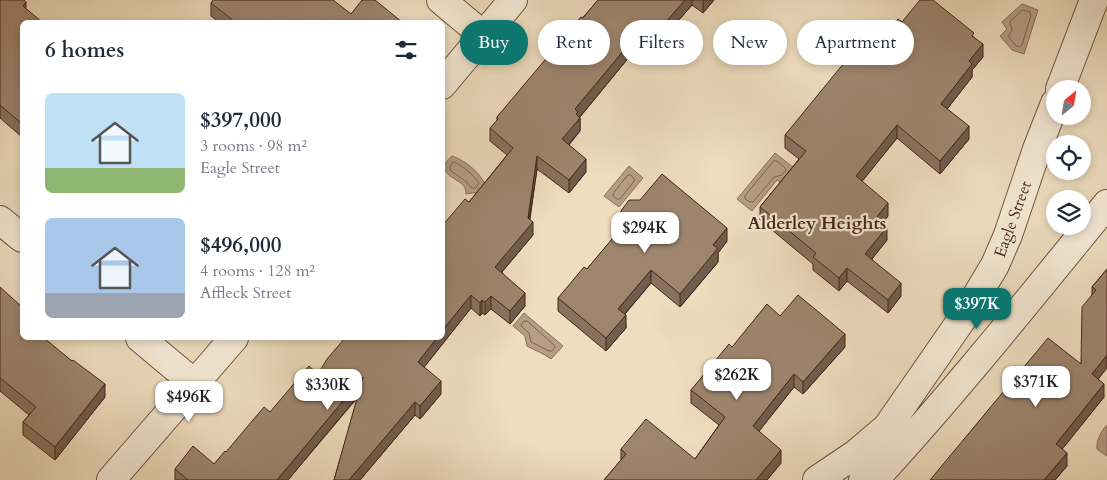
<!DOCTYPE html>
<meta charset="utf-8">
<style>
body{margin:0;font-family:Cardo,serif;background:#f6f6f7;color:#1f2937;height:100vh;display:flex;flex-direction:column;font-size:19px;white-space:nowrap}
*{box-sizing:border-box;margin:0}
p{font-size:16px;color:#747a83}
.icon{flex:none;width:28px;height:28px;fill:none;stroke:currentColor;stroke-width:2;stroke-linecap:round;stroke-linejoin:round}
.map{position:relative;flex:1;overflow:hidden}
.drawer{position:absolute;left:20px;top:20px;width:425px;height:320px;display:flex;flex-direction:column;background:#fff;border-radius:8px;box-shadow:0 2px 8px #0003}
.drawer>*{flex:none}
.guide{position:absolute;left:460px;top:20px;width:475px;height:45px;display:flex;gap:10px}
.needle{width:32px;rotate:30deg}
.fabs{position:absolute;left:1046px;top:80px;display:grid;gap:10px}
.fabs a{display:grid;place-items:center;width:45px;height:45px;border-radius:50%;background:#fff;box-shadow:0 2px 8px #0003;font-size:25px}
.price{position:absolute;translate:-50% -42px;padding:0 11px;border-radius:10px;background:#fff;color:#222;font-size:16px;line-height:32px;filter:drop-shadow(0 1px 2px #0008)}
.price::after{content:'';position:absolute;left:50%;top:30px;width:15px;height:11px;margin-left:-8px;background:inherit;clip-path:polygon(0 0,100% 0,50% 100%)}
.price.selected{background:#0f766e;color:#fff}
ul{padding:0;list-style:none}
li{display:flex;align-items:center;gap:15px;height:125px;padding:0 25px}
li span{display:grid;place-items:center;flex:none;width:140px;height:100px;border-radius:8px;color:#555}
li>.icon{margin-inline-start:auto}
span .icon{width:60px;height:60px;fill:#fffc;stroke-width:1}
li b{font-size:21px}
h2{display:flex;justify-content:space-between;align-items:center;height:60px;padding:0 25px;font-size:21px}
.pill{padding:0 18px;border-radius:22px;background:#fff;box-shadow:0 2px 8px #0003;font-size:18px;line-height:45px}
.pill.selected{background:#0f766e;color:#fff}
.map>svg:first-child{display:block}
.water{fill:#b69e85;stroke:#8a6e59}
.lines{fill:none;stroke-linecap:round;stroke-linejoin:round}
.shore{stroke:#7f624e;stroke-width:1}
.street-casing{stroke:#725341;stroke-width:30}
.street{stroke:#f4e9d5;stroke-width:28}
.wall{fill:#88725f;stroke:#482517}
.shaded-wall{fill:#6f5d4d;stroke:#482517}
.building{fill:#9e856e;stroke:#482517}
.labels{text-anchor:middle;stroke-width:4.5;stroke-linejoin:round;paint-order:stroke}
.street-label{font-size:16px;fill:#482517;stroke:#f4e9d5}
.neighbourhood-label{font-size:18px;font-weight:bold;fill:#482517;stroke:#f4e9d5}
</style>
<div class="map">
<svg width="1107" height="480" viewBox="0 0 1107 480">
<rect width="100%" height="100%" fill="#eeddbe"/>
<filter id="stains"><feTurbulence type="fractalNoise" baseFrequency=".004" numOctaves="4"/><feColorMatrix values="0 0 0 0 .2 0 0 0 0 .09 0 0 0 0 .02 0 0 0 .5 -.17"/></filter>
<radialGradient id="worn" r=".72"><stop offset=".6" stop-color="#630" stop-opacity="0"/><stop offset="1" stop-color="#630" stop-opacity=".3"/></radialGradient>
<!-- water -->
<path class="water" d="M1022 4 1038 10 1024 54 1012 50 1000 36 1007 29 1002 22Z
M775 153 794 168 782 183 777 180 752 211 737 199Z
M452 156C464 160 479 171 485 184L479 192 466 194C466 191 465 188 464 186 456 177 432 172 452 156Z
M629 166 643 178 619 207 604 196Z
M524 313 563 346 551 359C543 353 536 351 527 346L525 336 513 326Z
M1107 425V456L1097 449C1096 441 1101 431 1107 425Z"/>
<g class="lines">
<!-- shore -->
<path class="shore" d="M1023 10 1030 12 1031 15 1022 45 1019 47 1015 45 1008 36 1012 30 1010 22Z
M774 161H777L785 168 786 170 782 175 774 177 753 202H750L745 199V196Z
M453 162C463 165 472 174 479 183L476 188H471L467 182 451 171 450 168Z
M628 175H631L635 180 620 199H617L613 196V194Z
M524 321H527L554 345 555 347 552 351H549L531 342 529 333 521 326Z"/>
<!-- street casing -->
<g class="street-casing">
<path id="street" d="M441 0 483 35
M442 85 513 0
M1060 89 1094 0
M0 220 22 238
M140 338 195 384
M111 480 234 338
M817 480 857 453 884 430
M863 480 888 426 967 312 995 265 1008 235 1037 149 1055 103
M874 480C956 391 1031 297 1107 204"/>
</g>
<!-- street -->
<use href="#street" class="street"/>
</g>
<!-- wall -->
<path class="wall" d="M0 0 22 22V137L0 118Z
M598 0H714L703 13 692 5 657 45 651 41 644 49 639 45 580 117V131L569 145 586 172 569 193 537 169 530 219 533 235 502 272 525 306 510 324 491 309 485 315 482 313 480 316 471 308 424 367 441 394 420 419 415 415 360 480H334L358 397 288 480H175V469L214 464 270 412 318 374 469 202 507 155 490 141V128L497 121V117Z
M211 3 351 14 402 22H219L211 16Z
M902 22 974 37 983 57 972 70V77L947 109 969 139 940 174 897 138 862 181 888 216 882 223 887 240 872 259 901 296 888 313 847 281 839 291 813 270V264L760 220V207L799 159 785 148V135L865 61Z
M621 211 727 241 718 253V262L680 307 651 283 625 314 626 328 606 351 558 311V298L587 269 622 228Z
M1107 269 1098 379 1104 397 1062 449 1067 466 1055 480H930L1081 364 1092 295V287Z
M0 287 22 338 105 397 55 460 23 435V422L29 415 0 391Z
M780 316 845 347 803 394 794 387 759 431 781 463 767 480H604L621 460V449L695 459 719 425 691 403V390L732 347Z"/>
<!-- shaded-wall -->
<path class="shaded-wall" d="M685 0H692V5L657 45V32Z
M703 0H714L703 13Z
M26 2V15L23 6Z
M651 28V41L644 49V36Z
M639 32V45L578 119 580 118V131L562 152V139L575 109Z
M983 44V57L972 70V77L941 117V104L969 61Z
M897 125V138L856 189V176Z
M969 126V139L940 174V161Z
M537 156V169L528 227 533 222V235L495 280V267L528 218Z
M586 159V172L569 193V180Z
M888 203V216L876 231V218Z
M887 227V240L865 267V254Z
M727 228V241L718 253V262L680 307V294L713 245Z
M847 268V281L839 291V278Z
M651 270V283L618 322V309Z
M901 283V296L888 313V300Z
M525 293V306L510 324V311Z
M471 295V308L418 375V362L437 338H442V331Z
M491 296V309L485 315V302Z
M482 300V313L480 316V303Z
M626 315V328L606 351V338Z
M845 334V347L803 394V382Z
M1107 355V368L1092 387V374Z
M794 374V387L753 439V426Z
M363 377V390L288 480H277Z
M441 381V394L420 419V406Z
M105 384V397L55 460V447Z
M1104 384V397L1056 457V444Z
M415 402V415L360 480H349Z
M781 450V463L767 480H756Z
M1067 453V466L1055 480H1044Z"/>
<!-- building -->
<path class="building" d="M0 0H24L26 2 23 6 42 22H22V124L0 105Z
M213 0H333L351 14 362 0H375L402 22H235L211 3Z
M598 0H685L657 32 651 28 644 36 639 32 575 109 578 112 576 114 580 118 562 139 586 159 569 180 537 156 528 218 533 222 495 267 525 293 510 311 491 296 485 302 482 300 480 303 471 295 442 331V226L465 199 469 202 513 148 490 128 498 119 497 117 581 17 583 18Z
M920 0H933L974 33 972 36 983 44 969 61 972 64 941 104 969 126 940 161 897 125 856 176 888 203 876 218 887 227 865 254 901 283 888 300 847 268 839 278 813 257 816 253 760 207 806 151 785 135 853 52 865 61 898 19 902 22Z
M662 174 727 228 713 245 718 248 680 294 651 270 618 309 626 315 606 338 558 298 584 267 587 269 622 227 621 211 629 200H640Z
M1107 269V355L1092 374 1104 384 1056 444 1067 453 1044 480H930L1048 338 1081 364 1082 307 1096 290 1092 287Z
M0 287 22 307V338H44L72 361 73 360 105 384 55 447 23 422 36 407 0 378Z
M798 295 845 334 803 382 794 374 753 426 781 450 756 480H604L626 454 621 449 646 419 695 459 725 417 691 390 729 344 732 347 767 304 780 316Z
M345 338H437L418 362 441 381 420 406 415 402 349 480H334L363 377 277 480H188L175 469 193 446 214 464 225 451 226 452 264 407 270 412 309 366 318 374 327 359Z"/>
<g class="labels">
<!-- street labels -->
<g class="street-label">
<text transform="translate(1012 219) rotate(-70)" y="6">Eagle Street</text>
</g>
<!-- neighbourhood labels -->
<g class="neighbourhood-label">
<text x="817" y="229">Alderley Heights</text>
</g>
</g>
<rect width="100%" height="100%" filter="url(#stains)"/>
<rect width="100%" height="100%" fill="url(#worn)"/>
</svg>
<div class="fabs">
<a><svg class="needle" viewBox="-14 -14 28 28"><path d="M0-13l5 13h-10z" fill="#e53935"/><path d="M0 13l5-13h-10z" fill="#747a83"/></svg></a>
<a><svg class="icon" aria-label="locate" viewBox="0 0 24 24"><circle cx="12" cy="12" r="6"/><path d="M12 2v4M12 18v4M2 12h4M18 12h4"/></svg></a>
<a><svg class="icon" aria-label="layers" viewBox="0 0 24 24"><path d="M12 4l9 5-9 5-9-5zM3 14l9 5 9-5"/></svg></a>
</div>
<b class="price" style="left:645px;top:254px">$294K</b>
<b class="price selected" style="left:977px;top:330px">$397K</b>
<b class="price" style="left:737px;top:401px">$262K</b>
<b class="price" style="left:1036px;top:408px">$371K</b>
<b class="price" style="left:328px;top:411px">$330K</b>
<b class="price" style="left:189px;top:423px">$496K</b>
<div class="guide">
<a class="pill selected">Buy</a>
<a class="pill">Rent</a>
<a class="pill">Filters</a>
<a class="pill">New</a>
<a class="pill">Apartment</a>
</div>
<section class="drawer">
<h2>6 homes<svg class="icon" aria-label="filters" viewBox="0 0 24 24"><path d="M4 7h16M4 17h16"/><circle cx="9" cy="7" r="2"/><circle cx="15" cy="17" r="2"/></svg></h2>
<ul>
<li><span style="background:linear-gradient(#bfe0f5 75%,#8fb573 0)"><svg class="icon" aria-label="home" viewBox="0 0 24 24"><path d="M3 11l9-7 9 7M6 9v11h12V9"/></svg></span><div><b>$397,000</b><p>3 rooms · 98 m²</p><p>Eagle Street</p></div></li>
<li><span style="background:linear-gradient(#a9c7e8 75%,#9aa5b1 0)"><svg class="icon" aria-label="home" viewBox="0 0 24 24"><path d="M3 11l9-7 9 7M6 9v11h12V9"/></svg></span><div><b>$496,000</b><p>4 rooms · 128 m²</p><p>Affleck Street</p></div></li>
</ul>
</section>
</div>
